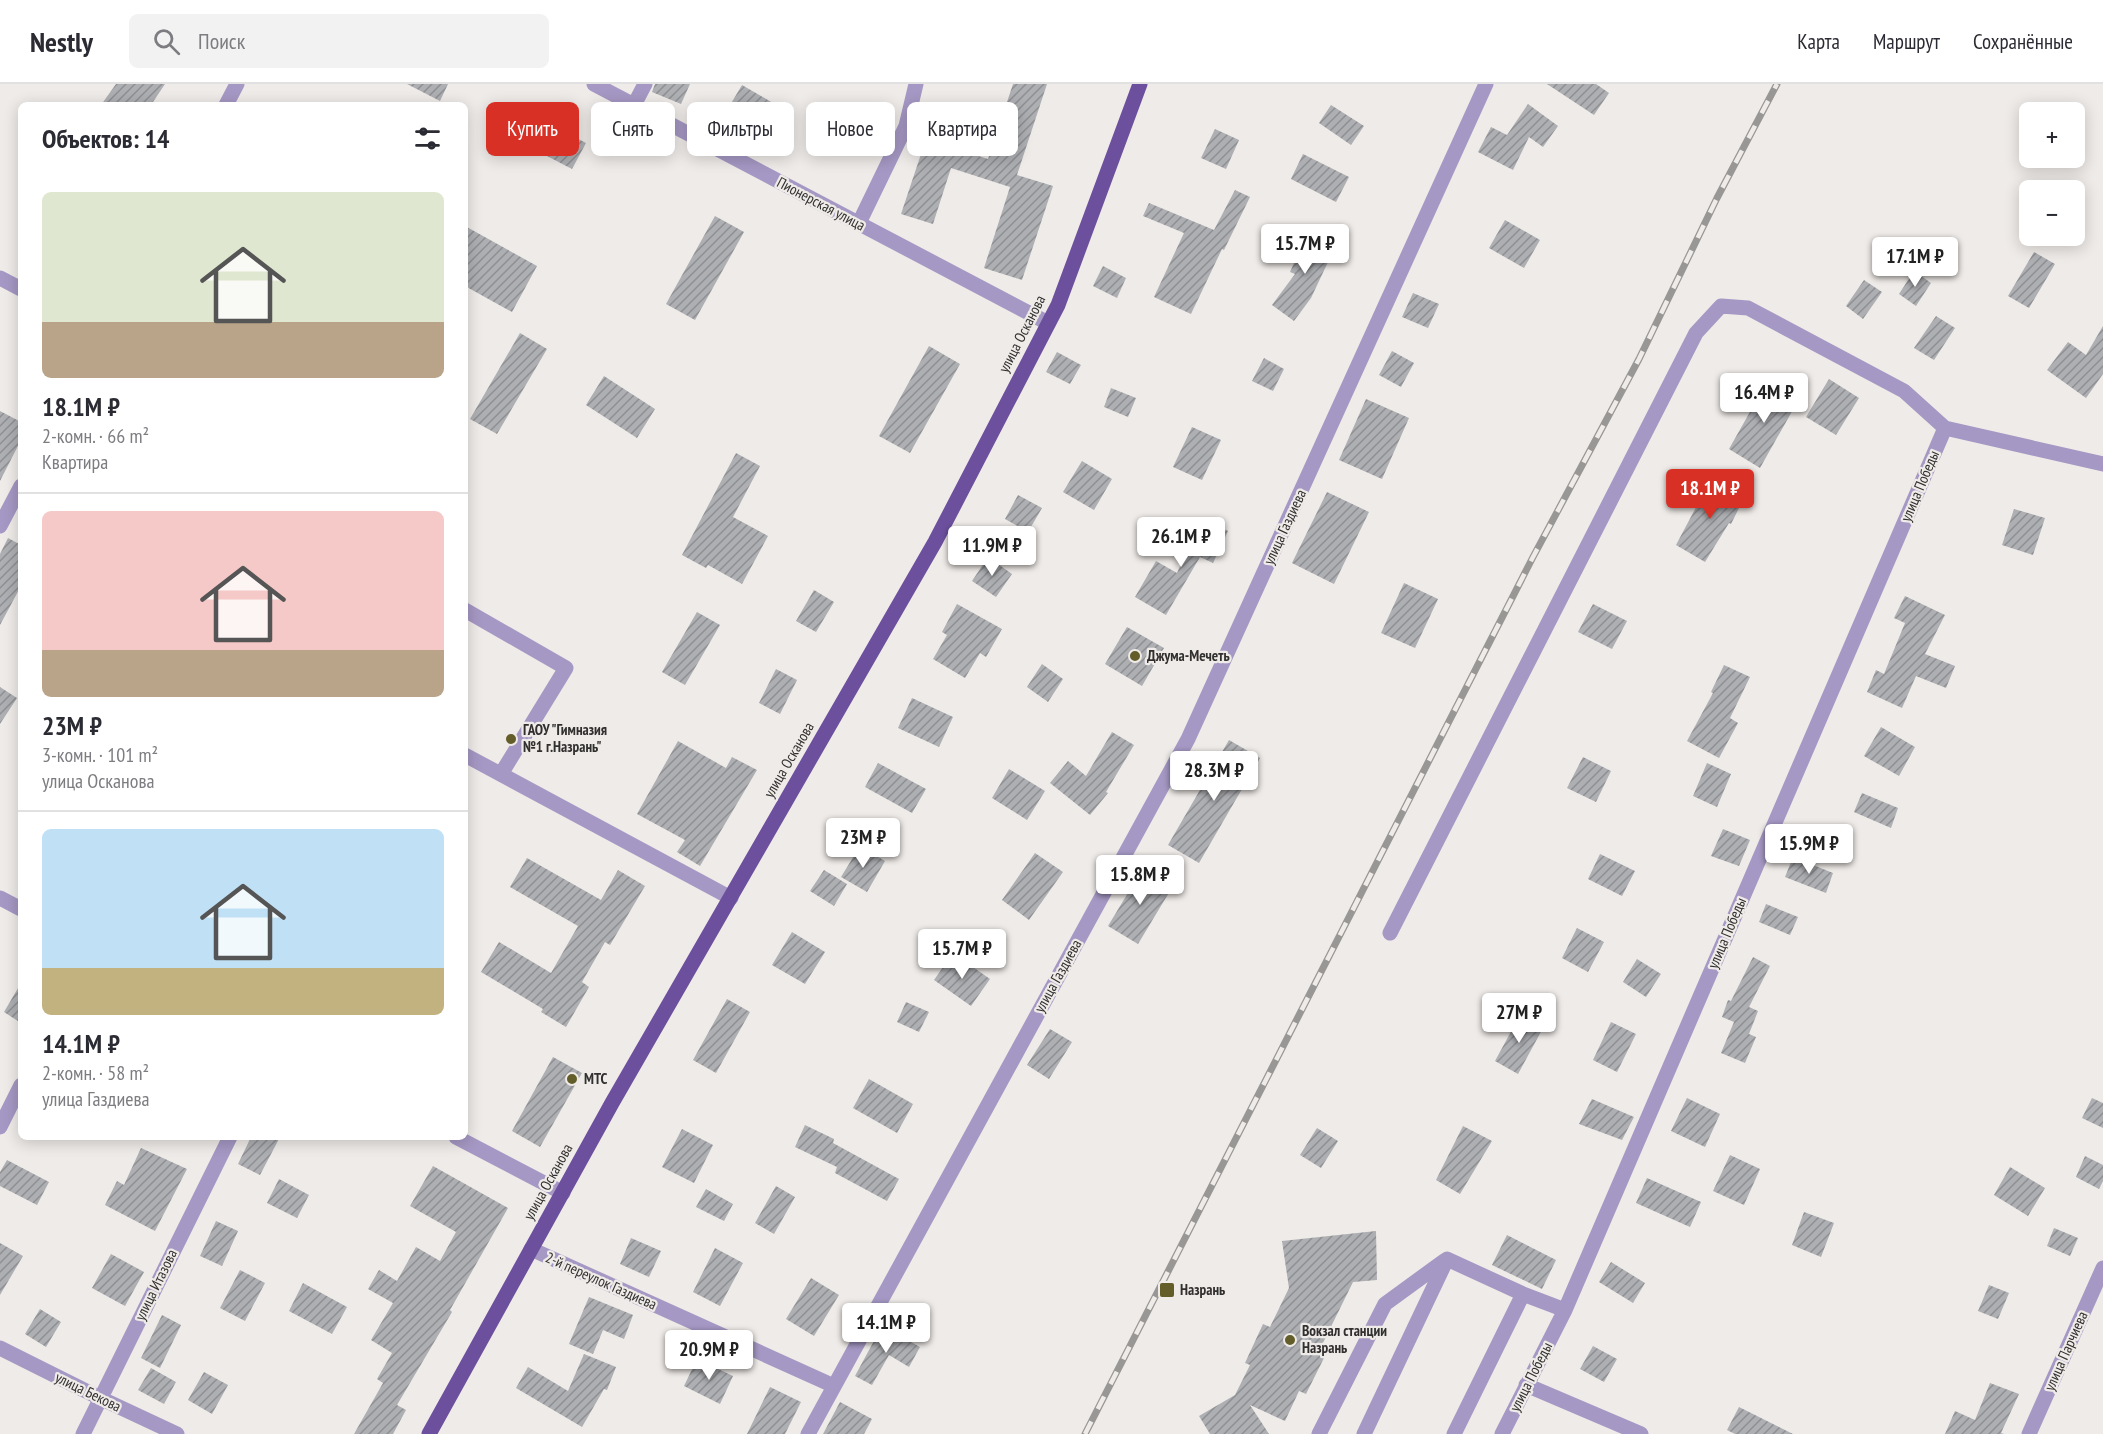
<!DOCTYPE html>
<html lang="ru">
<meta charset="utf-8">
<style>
body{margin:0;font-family:"PT Sans Narrow",sans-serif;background:#f2f2f3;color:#2b2b33;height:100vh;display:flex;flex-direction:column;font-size:22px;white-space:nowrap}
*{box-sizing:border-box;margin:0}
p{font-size:20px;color:#7c7c81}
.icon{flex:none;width:33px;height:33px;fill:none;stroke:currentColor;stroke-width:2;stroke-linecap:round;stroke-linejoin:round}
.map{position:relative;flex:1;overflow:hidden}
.sheet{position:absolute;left:18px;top:18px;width:450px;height:1038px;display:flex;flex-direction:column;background:#fff;border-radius:9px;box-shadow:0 3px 15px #0003}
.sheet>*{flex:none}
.banner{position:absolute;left:486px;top:18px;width:570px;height:54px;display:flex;gap:12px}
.controls{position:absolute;left:2019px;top:18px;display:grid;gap:12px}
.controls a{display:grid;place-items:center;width:66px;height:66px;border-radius:9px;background:#fff;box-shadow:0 3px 15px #0003;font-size:30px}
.price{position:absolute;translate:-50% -51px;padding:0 14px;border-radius:6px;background:#fff;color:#222;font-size:20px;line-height:39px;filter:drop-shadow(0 2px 3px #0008)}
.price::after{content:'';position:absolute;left:50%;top:36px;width:18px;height:14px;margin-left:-9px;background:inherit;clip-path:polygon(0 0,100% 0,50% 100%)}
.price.selected{background:#d93025;color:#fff}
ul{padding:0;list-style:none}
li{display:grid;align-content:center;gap:12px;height:318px;padding:0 24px}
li+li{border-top:2px solid #e1e1e2}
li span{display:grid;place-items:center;height:186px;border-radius:9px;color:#555}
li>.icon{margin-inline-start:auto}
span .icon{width:108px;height:108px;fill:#fffc;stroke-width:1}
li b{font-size:26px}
h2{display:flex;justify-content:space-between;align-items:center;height:72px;padding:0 24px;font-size:26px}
.chip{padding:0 21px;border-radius:9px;background:#fff;box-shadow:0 3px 15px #0003;font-size:21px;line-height:54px}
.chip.selected{background:#d93025;color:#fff}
header{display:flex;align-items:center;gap:36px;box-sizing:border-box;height:84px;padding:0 30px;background:#fff;border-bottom:2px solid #e1e1e2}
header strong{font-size:28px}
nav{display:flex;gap:33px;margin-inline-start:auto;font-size:21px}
.search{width:420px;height:54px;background:#f2f2f3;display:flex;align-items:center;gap:15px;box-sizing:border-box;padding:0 21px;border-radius:9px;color:#7c7c81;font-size:22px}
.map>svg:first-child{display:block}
.building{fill:url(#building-hatch)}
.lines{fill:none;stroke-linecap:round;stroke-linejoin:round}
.minor{stroke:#a598c4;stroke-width:15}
.major{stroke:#6c509e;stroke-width:15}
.rail-casing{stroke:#999795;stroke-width:7}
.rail{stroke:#efebe8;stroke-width:4.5;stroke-dasharray:14;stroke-linecap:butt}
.poi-dot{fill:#635d29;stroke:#efebe8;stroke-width:2}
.labels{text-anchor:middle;stroke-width:4.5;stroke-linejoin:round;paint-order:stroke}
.street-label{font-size:15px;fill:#31302f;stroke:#efebe8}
.poi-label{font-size:15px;font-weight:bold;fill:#31302f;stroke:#efebe8;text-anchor:start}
</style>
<header>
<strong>Nestly</strong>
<div class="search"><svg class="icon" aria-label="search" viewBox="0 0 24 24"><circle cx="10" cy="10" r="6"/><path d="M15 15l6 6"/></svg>Поиск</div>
<nav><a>Карта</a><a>Маршрут</a><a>Сохранённые</a></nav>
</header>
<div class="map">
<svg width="2103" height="1350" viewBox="0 0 2103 1350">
<defs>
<pattern id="building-hatch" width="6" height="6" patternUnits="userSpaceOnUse" patternTransform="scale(1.5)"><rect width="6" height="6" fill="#aeafb3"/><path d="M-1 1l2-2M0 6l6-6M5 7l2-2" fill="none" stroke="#8e8f92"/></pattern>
</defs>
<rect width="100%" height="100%" fill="#efebe8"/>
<!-- building -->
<path class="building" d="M116 0H165L151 21H101Z
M407 0H448L440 17Z
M655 0H690L681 20 652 8Z
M1013 0H1047L1017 91 1053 102 1022 196 984 184 1010 103 951 84 933 140 901 130 926 55 988 75Z
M1547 0H1596L1609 9 1594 31Z
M742 1 773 19 754 51 723 33Z
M1528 20 1558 42 1543 63 1529 53 1513 86 1478 68 1491 43 1507 51Z
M1331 21 1364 42 1351 61 1319 39Z
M536 33 586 59 572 85 522 59Z
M1215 45 1239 56 1226 85 1201 74Z
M1303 70 1349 93 1336 118 1291 95Z
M1235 106 1250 113 1224 166 1222 165 1191 230 1154 213 1184 149 1143 132 1149 119 1214 146Z
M715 132 744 148 695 236 666 220Z
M1505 136 1540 156 1524 184 1489 164Z
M465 142 537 182 512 228 465 202Z
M1309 146 1337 159 1311 214 1294 237 1272 221 1295 190 1290 188Z
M2034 168 2055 180 2029 224 2008 212Z
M1103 182 1126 194 1117 214 1093 202Z
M1914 187 1931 199 1916 222 1899 210Z
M1864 196 1882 208 1863 235 1846 222Z
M1413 209 1439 220 1428 244 1402 233Z
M1936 232 1955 244 1934 276 1914 264Z
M2103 242V290L2086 314 2047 286 2068 258 2086 271Z
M520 249 547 265 497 350 470 335Z
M929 262 960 280 910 369 879 352Z
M1392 267 1414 279 1401 303 1379 291Z
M1057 268 1081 281 1070 300 1046 288Z
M1264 274 1284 285 1273 307 1252 297Z
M604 292 655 325 637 354 586 321Z
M1829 295 1859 314 1836 351 1806 333Z
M1768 296 1799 315 1760 384 1729 365Z
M1111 304 1136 314 1128 333 1104 323Z
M1366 315 1409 334 1382 395 1339 376Z
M0 327 21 338V356L0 397Z
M1192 343 1221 356 1202 396 1173 383Z
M736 369 760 382 733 433 768 452 742 500 708 481 706 484 682 471Z
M1082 377 1112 395 1094 426 1063 408Z
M1711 395 1745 412 1731 440 1729 439 1705 478 1676 461Z
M1327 408 1369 428 1334 500 1292 479Z
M1018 411 1042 424 1028 448 1005 435Z
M2014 425 2045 434 2033 471 2002 461Z
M1201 434 1228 447 1213 479 1200 473 1166 531 1135 513 1156 477 1177 489Z
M8 454 21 461V502L0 541V470Z
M988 473 1012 490 996 513 972 497Z
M1404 499 1438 515 1415 564 1381 549Z
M814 506 834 518 816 548 796 537Z
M1905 512 1945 531 1925 570 1955 582 1946 604 1916 592 1902 624 1867 608 1876 586 1884 590 1905 539 1894 534Z
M957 520 1002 545 986 573 980 569 965 594 933 575 947 551 942 548Z
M1593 520 1627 537 1612 565 1578 548Z
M697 528 720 541 685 601 662 588Z
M1127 543 1164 564 1142 602 1105 580Z
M1042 580 1063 595 1048 618 1027 603Z
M1724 581 1750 593 1730 634 1738 639 1719 674 1687 657 1713 609 1711 608Z
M776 585 797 596 780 630 759 619Z
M0 603 17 614 0 640Z
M912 614 953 633 939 663 898 644Z
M1881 643 1915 663 1899 692 1864 672Z
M1112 648 1134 661 1106 708 1108 709 1090 731 1050 699 1068 677 1086 692Z
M1229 656 1260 674 1199 779 1168 761Z
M678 657 726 684 732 673 757 686 700 782 677 768 685 756 637 730Z
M1583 673 1611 687 1596 718 1567 704Z
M878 679 926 705 912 729 865 703Z
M1707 679 1731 690 1717 723 1693 712Z
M1009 685 1045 707 1027 736 992 714Z
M1862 709 1898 724 1891 744 1854 728Z
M1723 745 1750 756 1739 782 1711 772Z
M860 762 885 777 867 808 841 793Z
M1035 769 1063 788 1029 836 1002 816Z
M1600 770 1635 787 1622 812 1588 795Z
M1793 773 1833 789 1826 809 1785 793Z
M527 774 601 816 618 786 645 802 610 861 605 858 582 898 589 903 566 943 541 928 543 925 481 888 499 858 551 889 578 842 510 803Z
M1143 784 1173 802 1138 860 1108 842Z
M824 786 847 800 834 822 810 807Z
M1766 820 1798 833 1790 851 1759 838Z
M1577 844 1604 858 1588 888 1562 874Z
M792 848 825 868 805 900 772 881Z
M953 869 990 895 971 922 934 896Z
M1753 873 1770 882 1749 923 1758 927 1749 950 1756 953 1745 979 1721 969 1734 938 1722 933 1728 916 1731 917Z
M1637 875 1661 890 1646 913 1623 898Z
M21 899V939L4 928Z
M727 915 750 928 716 989 693 976Z
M906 918 929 928 919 948 897 938Z
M1520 931 1543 944 1518 990 1495 977Z
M1611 938 1636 950 1617 988 1593 976Z
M1050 945 1072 958 1049 995 1027 981Z
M553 973 582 989 540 1063 512 1047Z
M869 995 913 1020 897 1049 853 1024Z
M1687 1014 1720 1030 1705 1063 1671 1047Z
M2092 1014 2103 1019V1044L2082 1034Z
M1592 1015 1634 1033 1622 1056 1579 1040Z
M805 1041 834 1055 833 1059 899 1095 887 1117 835 1089 837 1083 795 1063Z
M1463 1042 1492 1057 1460 1110 1436 1096Z
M1317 1044 1338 1057 1321 1084 1300 1071Z
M682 1045 713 1061 694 1099 662 1083Z
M251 1053H280L260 1091 238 1080Z
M141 1064 187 1085 155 1147 105 1121 117 1097 124 1101Z
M1730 1071 1760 1085 1744 1121 1713 1107Z
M2085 1072 2103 1081V1097L2099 1105 2076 1093Z
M7 1076 49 1098 37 1121 0 1102V1088Z
M433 1082 508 1124 450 1226 452 1228 397 1321 406 1326 393 1350H354L383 1299 377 1295 392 1269 371 1256 393 1219 368 1205 379 1186 397 1197 416 1163 440 1177 456 1148 410 1122Z
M2010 1083 2045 1104 2028 1132 1994 1111Z
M1647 1094 1701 1118 1690 1143 1636 1119Z
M279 1095 309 1111 297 1134 267 1119Z
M776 1102 795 1113 774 1150 755 1139Z
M706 1105 733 1120 724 1137 696 1123Z
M1804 1128 1834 1139 1821 1173 1792 1161Z
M216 1137 238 1147 222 1182 200 1172Z
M2054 1144 2078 1154 2070 1172 2047 1162Z
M1376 1147 1377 1196 1353 1198 1318 1269 1325 1272 1306 1310 1299 1307 1285 1337 1250 1321 1269 1350H1210L1199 1332 1235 1311 1250 1281 1245 1279 1263 1240 1270 1243 1289 1204 1282 1157Z
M1507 1151 1556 1176 1542 1205 1492 1181Z
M631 1154 661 1167 649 1193 620 1180Z
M0 1159 23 1172 0 1211Z
M715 1164 743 1179 720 1222 693 1208Z
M111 1170 144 1188 125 1222 92 1204Z
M1611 1178 1645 1199 1633 1219 1599 1198Z
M240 1186 265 1199 245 1237 220 1224Z
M811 1194 839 1211 814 1252 786 1235Z
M303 1199 347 1223 332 1250 289 1227Z
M1989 1201 2009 1209 1998 1235 1978 1227Z
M589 1213 633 1231 624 1255 603 1246 593 1270 569 1260Z
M40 1225 61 1238 46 1263 25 1250Z
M162 1231 181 1241 160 1284 141 1274Z
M882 1242 920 1263 909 1283 889 1271 872 1301 855 1292Z
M1593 1262 1617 1275 1604 1298 1580 1285Z
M584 1270 616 1283 607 1306 604 1305 582 1343 516 1304 528 1283 568 1307Z
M697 1275 733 1292 720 1320 684 1302Z
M151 1284 176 1298 164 1320 138 1306Z
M204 1288 228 1301 212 1330 188 1316Z
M1990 1299 2019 1310 2001 1349 2004 1350H1945L1955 1327 1975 1336Z
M770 1303 801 1318 785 1350H747Z
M840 1318 872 1335 864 1350H823Z
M1739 1323 1793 1350H1735L1727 1346Z"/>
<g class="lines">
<!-- minor -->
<path class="minor" d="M594 0 1048 239
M226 21 237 0
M634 21 645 0
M859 139 906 42 916 0
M0 194 21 205
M0 442 21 402
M465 526 566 584 501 690
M465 671 731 814
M0 814 21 825
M1390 849 1696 249 1721 222 1748 224 1904 307 1945 344 2103 380
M0 1043 21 1001
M456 1053 563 1109
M531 1165 834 1302
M0 1264 100 1314 177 1350
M1526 1301 1641 1350
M83 1350 230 1053
M808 1350 1188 655 1486 0
M1319 1350 1385 1220 1444 1177
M1364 1350 1447 1175 1523 1210 1565 1226
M1454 1350 1523 1210
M1502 1350 1565 1226 1945 344
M2029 1350 2103 1184"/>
<!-- major -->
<path class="major" d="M429 1350 612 1019 935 458 1058 221 1140 0"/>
<!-- rail casing -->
<g class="rail-casing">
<path id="rail" d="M1085 1350 1533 473 1639 275 1717 114 1777 0"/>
</g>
<!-- rail -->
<use href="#rail" class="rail"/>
</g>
<!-- markers -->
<g class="poi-dot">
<circle cx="1135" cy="572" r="6"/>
<circle cx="511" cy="655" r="6"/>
<circle cx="572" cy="995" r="6"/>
<rect x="1159" y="1198" width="16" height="16" rx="3"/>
<circle cx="1290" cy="1256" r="6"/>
</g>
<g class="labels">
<!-- street labels -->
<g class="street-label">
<text transform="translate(821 120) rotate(28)" y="5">Пионерская улица</text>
<text transform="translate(1022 250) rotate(-63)" y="5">улица Осканова</text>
<text transform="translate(1920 402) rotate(-67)" y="5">улица Победы</text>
<text transform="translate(1285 443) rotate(-65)" y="5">улица Газдиева</text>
<text transform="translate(789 676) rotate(-60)" y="5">улица Осканова</text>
<text transform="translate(1727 849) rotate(-67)" y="5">улица Победы</text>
<text transform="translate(1058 892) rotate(-61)" y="5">улица Газдиева</text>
<text transform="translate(548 1098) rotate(-61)" y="5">улица Осканова</text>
<text transform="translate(601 1197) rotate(24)" y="5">2-й переулок Газдиева</text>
<text transform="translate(156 1201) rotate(-64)" y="5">улица Итазова</text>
<text transform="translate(2066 1267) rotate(-66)" y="5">улица Парчиева</text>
<text transform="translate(1531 1293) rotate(-63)" y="5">улица Победы</text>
<text transform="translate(88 1308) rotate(26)" y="5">улица Бекова</text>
</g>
<!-- poi labels -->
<g class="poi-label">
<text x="1147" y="577">Джума-Мечеть</text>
<text x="523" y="651">ГАОУ "Гимназия<tspan x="523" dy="17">№1 г.Назрань"</tspan></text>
<text x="584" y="1000">МТС</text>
<text x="1180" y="1211">Назрань</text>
<text x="1302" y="1252">Вокзал станции<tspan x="1302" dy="17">Назрань</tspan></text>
</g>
</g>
</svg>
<div class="controls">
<a>+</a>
<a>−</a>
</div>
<b class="price" style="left:1305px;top:191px">15.7M ₽</b>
<b class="price" style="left:1915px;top:204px">17.1M ₽</b>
<b class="price" style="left:1764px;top:340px">16.4M ₽</b>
<b class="price selected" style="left:1710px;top:436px">18.1M ₽</b>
<b class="price" style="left:1181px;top:484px">26.1M ₽</b>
<b class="price" style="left:992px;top:493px">11.9M ₽</b>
<b class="price" style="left:1214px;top:718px">28.3M ₽</b>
<b class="price" style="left:863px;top:785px">23M ₽</b>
<b class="price" style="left:1809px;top:791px">15.9M ₽</b>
<b class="price" style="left:1140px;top:822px">15.8M ₽</b>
<b class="price" style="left:962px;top:896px">15.7M ₽</b>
<b class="price" style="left:1519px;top:960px">27M ₽</b>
<b class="price" style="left:886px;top:1270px">14.1M ₽</b>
<b class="price" style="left:709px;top:1297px">20.9M ₽</b>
<div class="banner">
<a class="chip selected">Купить</a>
<a class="chip">Снять</a>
<a class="chip">Фильтры</a>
<a class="chip">Новое</a>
<a class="chip">Квартира</a>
</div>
<section class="sheet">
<h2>Объектов: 14<svg class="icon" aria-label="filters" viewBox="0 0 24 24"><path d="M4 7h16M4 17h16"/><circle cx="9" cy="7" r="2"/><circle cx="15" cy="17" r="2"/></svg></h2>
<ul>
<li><span style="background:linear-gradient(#dfe7d0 70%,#b9a48a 0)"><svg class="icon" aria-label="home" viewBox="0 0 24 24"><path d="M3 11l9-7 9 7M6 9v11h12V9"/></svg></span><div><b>18.1M ₽</b><p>2-комн. · 66 m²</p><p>Квартира</p></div></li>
<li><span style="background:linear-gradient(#f6c9c9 75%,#b9a48a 0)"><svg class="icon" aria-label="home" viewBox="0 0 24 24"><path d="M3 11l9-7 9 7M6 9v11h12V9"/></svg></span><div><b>23M ₽</b><p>3-комн. · 101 m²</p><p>улица Осканова</p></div></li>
<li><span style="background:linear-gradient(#bfe0f5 75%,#c2b280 0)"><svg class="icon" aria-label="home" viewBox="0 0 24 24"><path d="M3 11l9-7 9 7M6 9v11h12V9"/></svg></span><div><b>14.1M ₽</b><p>2-комн. · 58 m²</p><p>улица Газдиева</p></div></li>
</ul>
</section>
</div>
